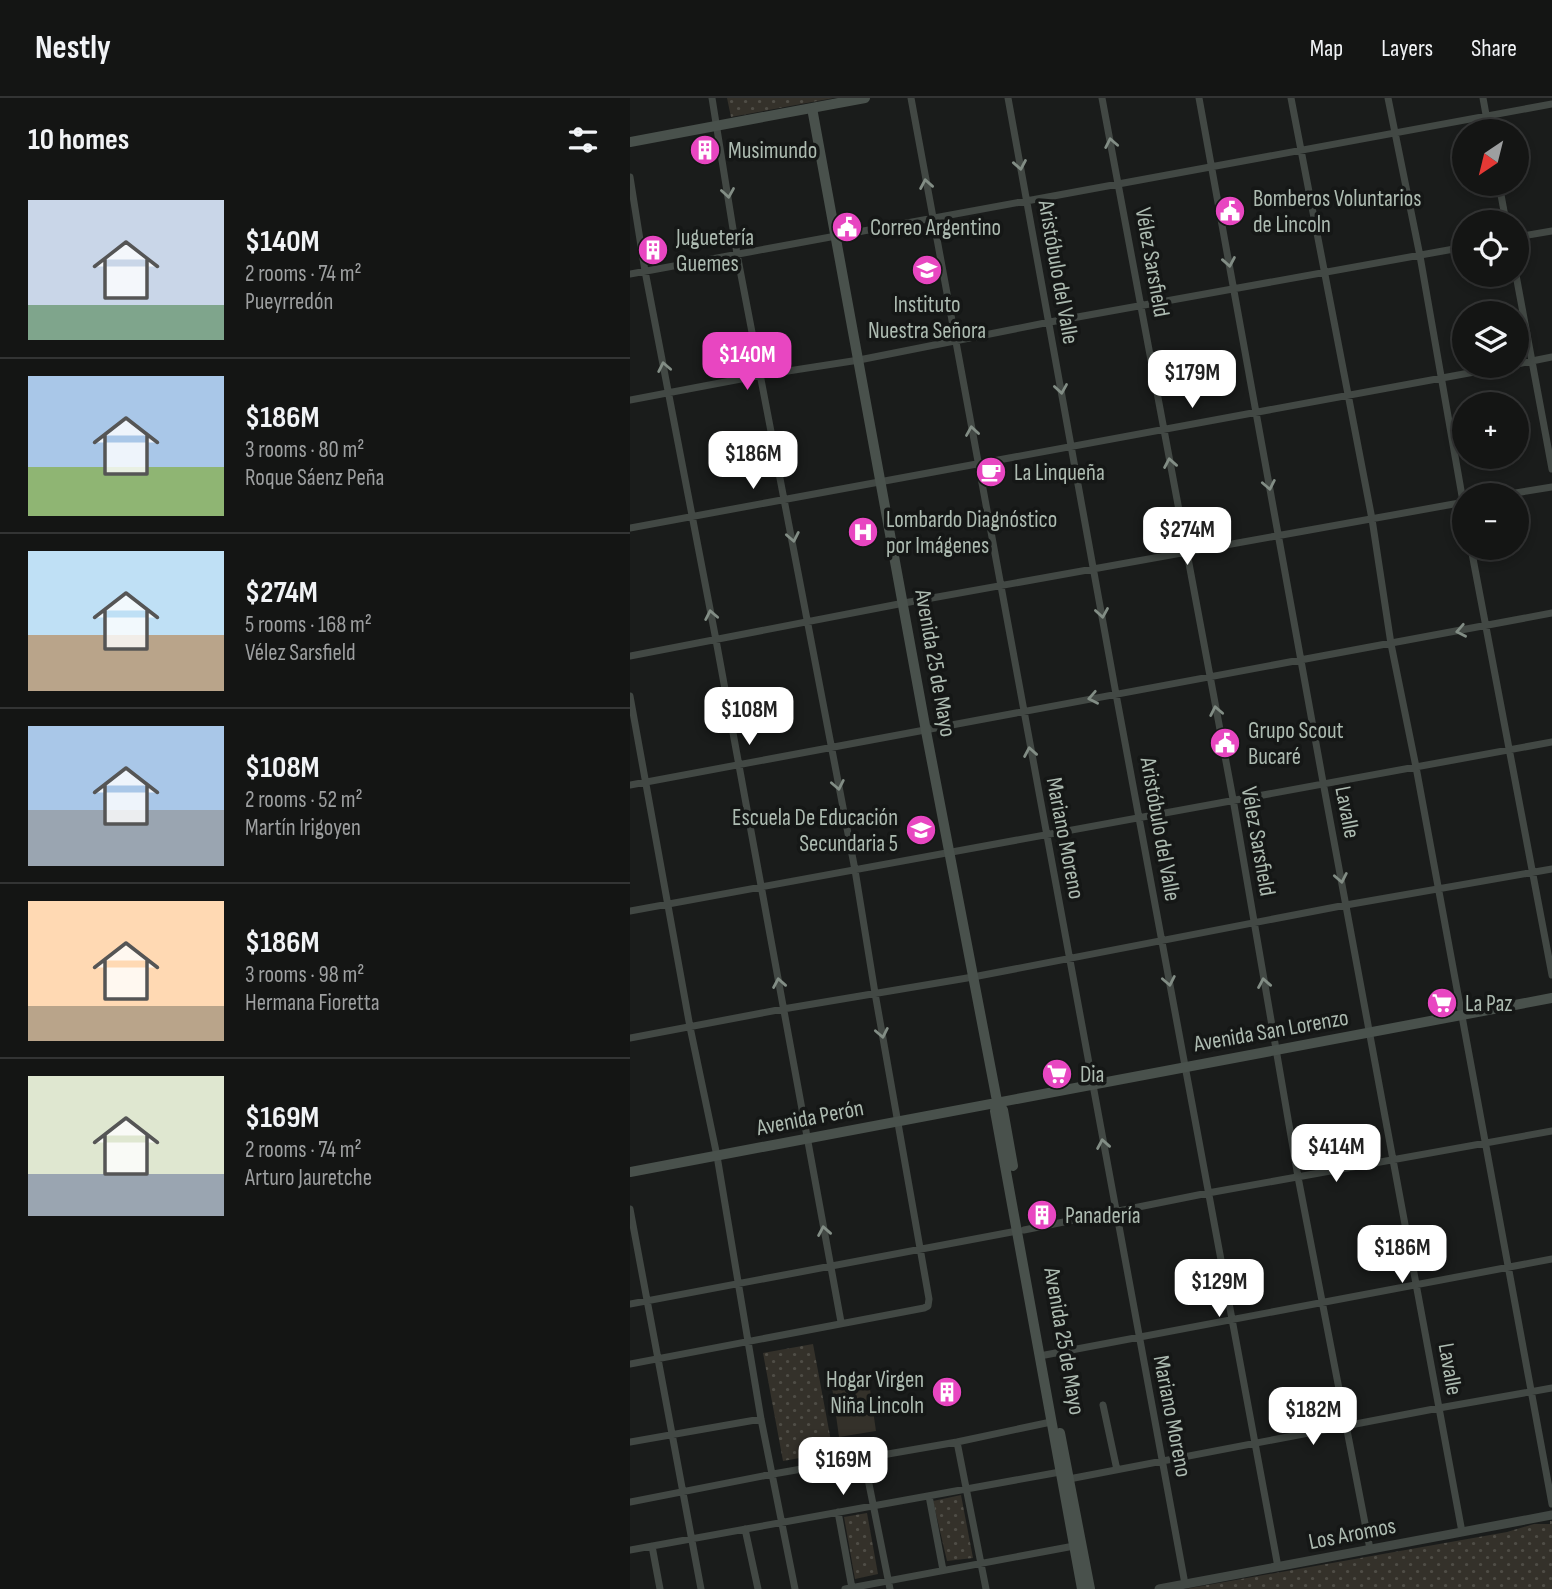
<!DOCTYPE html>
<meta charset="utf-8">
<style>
body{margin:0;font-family:"Sofia Sans Condensed",sans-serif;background:#212222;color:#f1f3f6;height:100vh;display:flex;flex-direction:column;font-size:26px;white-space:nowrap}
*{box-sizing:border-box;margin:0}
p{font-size:23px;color:#9d9fa0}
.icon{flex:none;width:38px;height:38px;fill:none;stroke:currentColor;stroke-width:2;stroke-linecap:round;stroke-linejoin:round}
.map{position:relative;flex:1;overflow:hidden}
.sheet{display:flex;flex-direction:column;background:#141514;width:630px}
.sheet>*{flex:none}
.needle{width:46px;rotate:215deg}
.controls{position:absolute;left:822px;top:21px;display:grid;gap:14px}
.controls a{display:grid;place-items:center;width:77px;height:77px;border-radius:50%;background:#141514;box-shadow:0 4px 10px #0003,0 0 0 2px #333434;font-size:35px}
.price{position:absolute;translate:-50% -60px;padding:0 16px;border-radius:14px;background:#fff;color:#222;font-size:23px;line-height:46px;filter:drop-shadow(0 2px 4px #0008)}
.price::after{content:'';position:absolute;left:50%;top:42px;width:21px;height:16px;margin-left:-10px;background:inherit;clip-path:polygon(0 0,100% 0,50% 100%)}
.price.on{background:#e846c1;color:#fff}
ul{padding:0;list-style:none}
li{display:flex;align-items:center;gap:21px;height:175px;padding:0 28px}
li+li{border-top:2px solid #333434}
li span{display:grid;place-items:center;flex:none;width:196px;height:140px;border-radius:0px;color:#555}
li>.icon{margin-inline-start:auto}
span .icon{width:84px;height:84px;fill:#fffc;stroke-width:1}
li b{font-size:30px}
h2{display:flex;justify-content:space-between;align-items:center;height:84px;padding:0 28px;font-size:30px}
header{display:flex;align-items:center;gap:42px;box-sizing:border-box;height:98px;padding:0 35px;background:#141514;border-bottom:2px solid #333434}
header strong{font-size:33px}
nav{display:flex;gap:38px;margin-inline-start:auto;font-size:24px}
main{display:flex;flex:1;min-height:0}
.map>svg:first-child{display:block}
.green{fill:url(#green-dots)}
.pitch{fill:#34312a}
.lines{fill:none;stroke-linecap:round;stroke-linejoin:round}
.minor{stroke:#424844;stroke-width:7}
.tertiary{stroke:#424844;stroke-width:9}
.secondary{stroke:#49514c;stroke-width:10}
.oneway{stroke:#828d85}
.labels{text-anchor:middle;stroke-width:7;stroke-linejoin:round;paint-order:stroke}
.poi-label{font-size:23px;fill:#adbbb1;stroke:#151716;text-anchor:start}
.street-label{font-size:23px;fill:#adbbb1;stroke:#151716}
</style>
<header>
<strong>Nestly</strong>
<nav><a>Map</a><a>Layers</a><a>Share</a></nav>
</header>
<main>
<section class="sheet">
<h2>10 homes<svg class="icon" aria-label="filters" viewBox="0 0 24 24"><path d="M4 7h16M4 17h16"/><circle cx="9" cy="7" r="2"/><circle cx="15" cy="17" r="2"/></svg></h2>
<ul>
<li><span style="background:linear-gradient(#c9d6e8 75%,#7fa58c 0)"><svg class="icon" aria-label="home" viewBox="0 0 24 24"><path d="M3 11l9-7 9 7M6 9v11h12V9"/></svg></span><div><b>$140M</b><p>2 rooms · 74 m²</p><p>Pueyrredón</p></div></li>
<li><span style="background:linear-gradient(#a9c7e8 65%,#8fb573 0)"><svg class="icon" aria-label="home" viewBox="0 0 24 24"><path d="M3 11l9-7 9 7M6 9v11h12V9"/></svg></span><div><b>$186M</b><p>3 rooms · 80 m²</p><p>Roque Sáenz Peña</p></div></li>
<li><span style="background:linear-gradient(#bfe0f5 60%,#b9a48a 0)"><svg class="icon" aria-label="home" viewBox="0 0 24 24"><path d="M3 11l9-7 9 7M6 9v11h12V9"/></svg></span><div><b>$274M</b><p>5 rooms · 168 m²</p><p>Vélez Sarsfield</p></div></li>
<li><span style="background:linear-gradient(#a9c7e8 60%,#9aa5b1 0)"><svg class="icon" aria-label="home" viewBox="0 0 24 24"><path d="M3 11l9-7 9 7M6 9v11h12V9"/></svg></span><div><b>$108M</b><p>2 rooms · 52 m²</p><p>Martín Irigoyen</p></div></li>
<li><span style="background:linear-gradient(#ffd9b3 75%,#b9a48a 0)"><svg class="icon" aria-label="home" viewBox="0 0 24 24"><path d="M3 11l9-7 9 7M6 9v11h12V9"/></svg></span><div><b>$186M</b><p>3 rooms · 98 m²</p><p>Hermana Fioretta</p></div></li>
<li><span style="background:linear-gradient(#dfe7d0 70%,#9aa5b1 0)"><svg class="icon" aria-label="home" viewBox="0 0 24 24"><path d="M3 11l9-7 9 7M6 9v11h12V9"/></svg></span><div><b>$169M</b><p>2 rooms · 74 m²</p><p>Arturo Jauretche</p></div></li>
</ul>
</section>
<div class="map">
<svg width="922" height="1491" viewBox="0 0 922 1491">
<defs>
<pattern id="green-dots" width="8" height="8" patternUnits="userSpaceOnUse" patternTransform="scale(1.75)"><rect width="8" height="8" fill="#34312a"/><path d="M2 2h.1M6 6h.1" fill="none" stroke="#4f4d46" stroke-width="1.8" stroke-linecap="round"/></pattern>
</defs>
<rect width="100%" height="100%" fill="#1a1c1b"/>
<!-- green -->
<path class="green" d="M97 0H204L101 19Z
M183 1246 203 1354 153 1363 133 1255Z
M331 1397 343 1460 317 1463 303 1403Z
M237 1415 248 1476 225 1481 214 1419Z
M920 1423H922V1491H555L877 1434 904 1426H920Z"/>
<!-- pitch -->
<path class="pitch" d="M238 1277 246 1333 209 1339 201 1282Z"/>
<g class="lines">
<!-- minor -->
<path class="minor" d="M281 0 555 1486
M378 0 486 596 648 1469
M472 0 603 701 668 1079 740 1451
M569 0 693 684 832 1434
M661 0 742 421 761 546 786 669 922 1406
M758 0 790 158 835 415
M853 0 859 33
M0 79 15 173 86 542 211 1224
M869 86 876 124
M887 139 922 133
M0 176 922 6
M886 177 922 371
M887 266 922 259
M0 302 132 277 229 262 420 224 835 149
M873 397 922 389
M0 430 877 268
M841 450 922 877
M0 558 274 505 835 404
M0 598 60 929 87 1058 131 1321 165 1491
M0 687 922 515
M0 813 922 644
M0 940 153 911 343 879 716 807 922 771
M0 1111 71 1491
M394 1132 578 1095 922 1033
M0 1206 387 1133
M415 1257 922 1161
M0 1266 294 1210 298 1208 299 1201 245 895 225 772 107 156 82 0
M473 1307 487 1372
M0 1344 131 1321
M327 1344 356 1491
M234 1361 260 1491
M439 1381 809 1310 922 1290
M299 1398 313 1472
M0 1404 143 1376 327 1344 421 1324
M208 1414 222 1490
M115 1431 128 1491
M22 1448 30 1491
M0 1452 430 1374
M215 1491 444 1448"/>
<!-- tertiary -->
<path class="tertiary" d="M529 1491 922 1417"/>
<!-- secondary -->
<path class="secondary" d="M182 10 296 633 367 1003 365 1013 452 1491
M0 44 235 0
M367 1003 373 1012 383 1068
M0 1074 922 900
M430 1335 460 1491"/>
</g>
<!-- one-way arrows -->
<defs><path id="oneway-chevron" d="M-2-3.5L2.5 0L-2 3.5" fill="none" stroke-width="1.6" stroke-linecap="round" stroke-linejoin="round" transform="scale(1.75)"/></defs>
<g class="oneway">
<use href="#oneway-chevron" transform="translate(481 45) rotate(-101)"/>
<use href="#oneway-chevron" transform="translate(390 67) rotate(80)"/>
<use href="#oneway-chevron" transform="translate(296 86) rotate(-100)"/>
<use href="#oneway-chevron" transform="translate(98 95) rotate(81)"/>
<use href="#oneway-chevron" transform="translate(599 164) rotate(80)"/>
<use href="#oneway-chevron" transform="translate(34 269) rotate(-101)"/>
<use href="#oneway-chevron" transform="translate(431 291) rotate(81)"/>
<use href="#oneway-chevron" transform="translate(342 333) rotate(-99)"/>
<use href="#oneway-chevron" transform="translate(540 365) rotate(-100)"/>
<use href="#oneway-chevron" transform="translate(639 387) rotate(79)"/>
<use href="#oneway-chevron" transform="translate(163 439) rotate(79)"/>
<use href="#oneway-chevron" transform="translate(472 515) rotate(81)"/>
<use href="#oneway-chevron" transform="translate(81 517) rotate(-101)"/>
<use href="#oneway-chevron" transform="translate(831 533) rotate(169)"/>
<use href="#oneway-chevron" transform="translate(463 600) rotate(169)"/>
<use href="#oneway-chevron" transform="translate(586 613) rotate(-101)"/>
<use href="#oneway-chevron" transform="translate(400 654) rotate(-100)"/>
<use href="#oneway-chevron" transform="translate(208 687) rotate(79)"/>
<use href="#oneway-chevron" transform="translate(711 780) rotate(79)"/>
<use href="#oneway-chevron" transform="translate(539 883) rotate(79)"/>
<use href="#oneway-chevron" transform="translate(149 885) rotate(-100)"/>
<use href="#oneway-chevron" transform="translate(634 885) rotate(-100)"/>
<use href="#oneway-chevron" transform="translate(252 935) rotate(79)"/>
<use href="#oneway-chevron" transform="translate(473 1046) rotate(-100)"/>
<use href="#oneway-chevron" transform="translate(194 1133) rotate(-100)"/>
</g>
<!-- icons -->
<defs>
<g id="building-disc" transform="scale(1.575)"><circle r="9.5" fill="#e846c1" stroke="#151716"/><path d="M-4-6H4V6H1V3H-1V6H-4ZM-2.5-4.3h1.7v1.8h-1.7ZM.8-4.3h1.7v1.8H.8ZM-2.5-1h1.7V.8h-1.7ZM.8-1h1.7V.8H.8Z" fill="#fff"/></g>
<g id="civic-disc" transform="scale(1.575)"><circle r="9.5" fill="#e846c1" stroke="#151716"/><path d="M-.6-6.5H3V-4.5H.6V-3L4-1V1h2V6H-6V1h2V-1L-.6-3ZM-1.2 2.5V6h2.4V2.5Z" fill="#fff"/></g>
<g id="school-disc" transform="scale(1.575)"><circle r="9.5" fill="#e846c1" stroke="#151716"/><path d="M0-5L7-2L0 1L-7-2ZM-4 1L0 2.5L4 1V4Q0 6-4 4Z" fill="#fff"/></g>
<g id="cafe-disc" transform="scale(1.575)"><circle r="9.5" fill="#e846c1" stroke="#151716"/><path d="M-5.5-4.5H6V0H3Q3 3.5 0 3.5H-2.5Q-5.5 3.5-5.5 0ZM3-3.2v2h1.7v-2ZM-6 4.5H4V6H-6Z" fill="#fff"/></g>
<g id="hospital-disc" transform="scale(1.575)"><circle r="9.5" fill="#e846c1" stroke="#151716"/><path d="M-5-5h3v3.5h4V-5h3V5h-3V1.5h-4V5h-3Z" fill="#fff"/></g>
<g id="supermarket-disc" transform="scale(1.575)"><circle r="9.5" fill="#e846c1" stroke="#151716"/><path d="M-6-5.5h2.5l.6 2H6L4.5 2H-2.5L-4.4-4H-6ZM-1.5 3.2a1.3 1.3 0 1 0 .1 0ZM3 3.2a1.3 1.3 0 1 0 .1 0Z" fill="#fff"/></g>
</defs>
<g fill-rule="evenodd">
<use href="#building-disc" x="75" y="52"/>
<use href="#civic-disc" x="600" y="113"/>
<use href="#civic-disc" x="217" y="129"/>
<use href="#building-disc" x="23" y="152"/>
<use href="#school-disc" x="297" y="172"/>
<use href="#cafe-disc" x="361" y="374"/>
<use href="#hospital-disc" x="233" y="434"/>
<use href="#civic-disc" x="595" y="645"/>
<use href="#school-disc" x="291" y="732"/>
<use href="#supermarket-disc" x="812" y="905"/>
<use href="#supermarket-disc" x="427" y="976"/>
<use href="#building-disc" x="412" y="1117"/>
<use href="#building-disc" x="317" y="1294"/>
</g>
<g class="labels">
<!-- poi labels -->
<g class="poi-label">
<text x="98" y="60">Musimundo</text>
<text x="623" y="108">Bomberos Voluntarios<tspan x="623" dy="26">de Lincoln</tspan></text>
<text x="240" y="137">Correo Argentino</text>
<text x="46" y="147">Juguetería<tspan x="46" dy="26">Guemes</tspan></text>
<text x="297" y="214" text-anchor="middle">Instituto<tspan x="297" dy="26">Nuestra Señora</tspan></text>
<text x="384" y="382">La Linqueña</text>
<text x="256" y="429">Lombardo Diagnóstico<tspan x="256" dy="26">por Imágenes</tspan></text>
<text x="618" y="640">Grupo Scout<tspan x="618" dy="26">Bucaré</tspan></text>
<text x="268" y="727" text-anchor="end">Escuela De Educación<tspan x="268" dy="26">Secundaria 5</tspan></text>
<text x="835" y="913">La Paz</text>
<text x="450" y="984">Dia</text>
<text x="435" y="1125">Panadería</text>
<text x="294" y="1289" text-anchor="end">Hogar Virgen<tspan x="294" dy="26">Niña Lincoln</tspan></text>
</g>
<!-- street labels -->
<g class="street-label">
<text transform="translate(523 164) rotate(80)" y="8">Vélez Sarsfield</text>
<text transform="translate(429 174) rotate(80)" y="8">Aristóbulo del Valle</text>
<text transform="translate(306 565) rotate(80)" y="8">Avenida 25 de Mayo</text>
<text transform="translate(718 714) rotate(79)" y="8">Lavalle</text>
<text transform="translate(531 731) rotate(80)" y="8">Aristóbulo del Valle</text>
<text transform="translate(436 740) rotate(79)" y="8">Mariano Moreno</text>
<text transform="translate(629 743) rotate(80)" y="8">Vélez Sarsfield</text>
<text transform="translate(641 932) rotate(-10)" y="8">Avenida San Lorenzo</text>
<text transform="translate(180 1019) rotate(-11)" y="8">Avenida Perón</text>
<text transform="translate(435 1243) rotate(80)" y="8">Avenida 25 de Mayo</text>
<text transform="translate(821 1271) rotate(80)" y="8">Lavalle</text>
<text transform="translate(543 1318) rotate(79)" y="8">Mariano Moreno</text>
<text transform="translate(722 1435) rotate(-11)" y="8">Los Aromos</text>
</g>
</g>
</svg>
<div class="controls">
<a><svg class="needle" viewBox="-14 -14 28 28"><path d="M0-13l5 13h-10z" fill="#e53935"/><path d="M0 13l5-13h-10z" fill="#9d9fa0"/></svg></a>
<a><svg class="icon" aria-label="locate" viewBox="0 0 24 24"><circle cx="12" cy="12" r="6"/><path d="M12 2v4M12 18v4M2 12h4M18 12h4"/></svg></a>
<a><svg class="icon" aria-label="layers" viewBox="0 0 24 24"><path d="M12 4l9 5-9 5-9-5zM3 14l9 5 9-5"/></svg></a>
<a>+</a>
<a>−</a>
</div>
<b class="price on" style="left:117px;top:294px">$140M</b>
<b class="price" style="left:562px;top:312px">$179M</b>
<b class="price" style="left:123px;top:393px">$186M</b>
<b class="price" style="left:557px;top:469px">$274M</b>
<b class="price" style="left:119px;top:649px">$108M</b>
<b class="price" style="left:706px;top:1086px">$414M</b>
<b class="price" style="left:772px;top:1187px">$186M</b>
<b class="price" style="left:589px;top:1221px">$129M</b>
<b class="price" style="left:683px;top:1349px">$182M</b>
<b class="price" style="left:213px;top:1399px">$169M</b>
</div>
</main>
